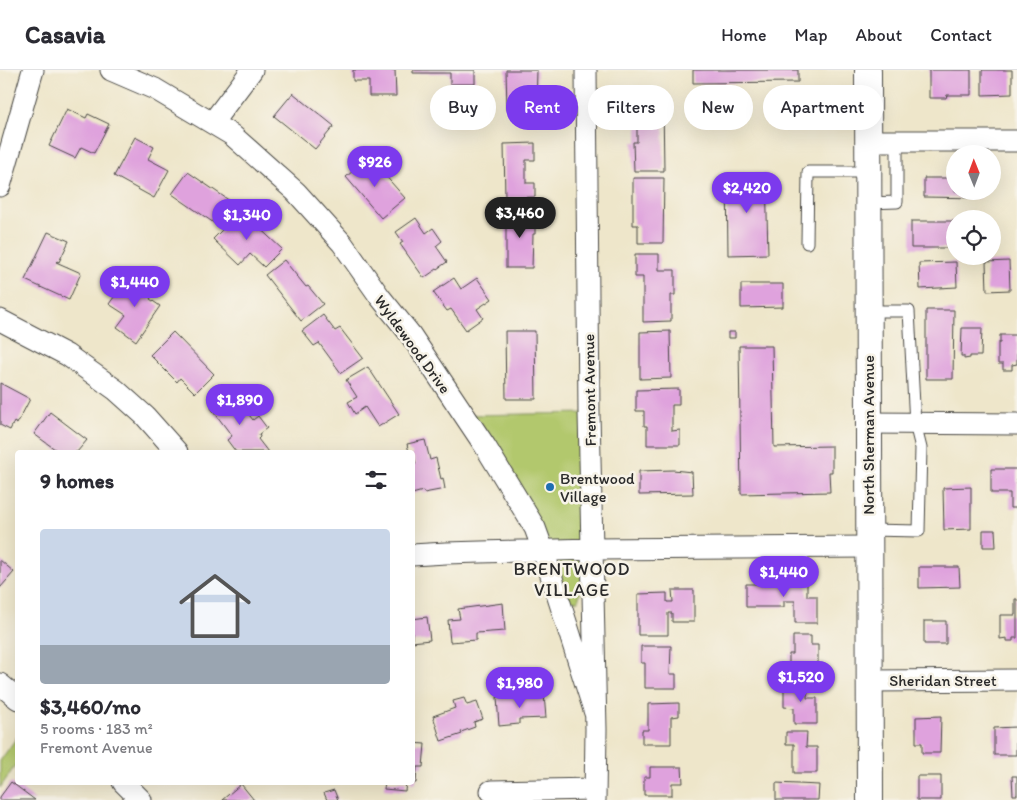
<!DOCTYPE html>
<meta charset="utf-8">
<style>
body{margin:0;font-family:Itim,sans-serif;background:#f2f2f3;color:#2b2b33;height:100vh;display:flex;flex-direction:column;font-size:19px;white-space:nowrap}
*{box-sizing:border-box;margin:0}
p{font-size:16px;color:#7c7c81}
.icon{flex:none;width:28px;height:28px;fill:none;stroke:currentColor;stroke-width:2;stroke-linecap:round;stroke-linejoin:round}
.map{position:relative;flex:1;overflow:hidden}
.side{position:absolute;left:15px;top:380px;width:400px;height:335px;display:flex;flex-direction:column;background:#fff;border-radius:5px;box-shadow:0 5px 20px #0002}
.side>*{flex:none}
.guide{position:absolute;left:430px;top:15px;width:475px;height:45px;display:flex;gap:10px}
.needle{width:32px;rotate:359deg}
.buttons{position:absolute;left:946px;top:75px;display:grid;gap:10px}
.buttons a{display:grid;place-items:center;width:55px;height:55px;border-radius:50%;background:#fff;box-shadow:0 5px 20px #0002;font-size:25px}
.price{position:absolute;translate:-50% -42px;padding:0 11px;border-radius:18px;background:#7c3aed;color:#fff;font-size:16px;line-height:32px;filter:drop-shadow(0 1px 2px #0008)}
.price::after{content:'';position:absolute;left:50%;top:30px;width:15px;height:11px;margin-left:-8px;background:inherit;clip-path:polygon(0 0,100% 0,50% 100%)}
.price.current{background:#222;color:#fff}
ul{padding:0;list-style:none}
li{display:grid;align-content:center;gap:10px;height:265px;padding:0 25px}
li span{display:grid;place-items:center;height:155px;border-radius:5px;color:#555}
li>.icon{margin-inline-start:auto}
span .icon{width:90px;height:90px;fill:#fffc;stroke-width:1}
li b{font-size:21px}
h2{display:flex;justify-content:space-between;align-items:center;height:60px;padding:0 25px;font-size:21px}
.chip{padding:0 18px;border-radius:22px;background:#fff;box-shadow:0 5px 20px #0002;font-size:18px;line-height:45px}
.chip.current{background:#7c3aed;color:#fff}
header{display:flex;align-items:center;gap:30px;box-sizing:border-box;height:70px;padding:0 25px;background:#fff;border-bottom:1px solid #e1e1e2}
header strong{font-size:24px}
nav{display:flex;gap:28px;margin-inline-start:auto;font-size:18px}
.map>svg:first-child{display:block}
.green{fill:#b2c86d;stroke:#6e7a4c}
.building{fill:#dfa2dd}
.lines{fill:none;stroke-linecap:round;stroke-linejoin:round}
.service-casing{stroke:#484743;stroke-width:13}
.minor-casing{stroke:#484743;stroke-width:23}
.tertiary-casing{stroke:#484743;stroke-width:28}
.service{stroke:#fff;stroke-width:11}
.minor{stroke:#fff;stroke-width:21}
.tertiary{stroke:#fff;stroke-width:26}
.poi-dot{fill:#1f6fb2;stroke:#f7f3e8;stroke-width:2}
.labels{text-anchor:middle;stroke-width:5;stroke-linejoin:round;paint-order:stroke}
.street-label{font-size:16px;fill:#2b2b2b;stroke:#f7f3e8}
.poi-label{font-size:16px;fill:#2b2b2b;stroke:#f7f3e8;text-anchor:start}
.neighbourhood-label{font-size:18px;letter-spacing:1px;fill:#2b2b2b;stroke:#f7f3e8}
</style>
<header>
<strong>Casavia</strong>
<nav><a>Home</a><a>Map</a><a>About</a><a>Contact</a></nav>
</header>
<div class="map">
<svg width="1017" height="730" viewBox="0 0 1017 730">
<rect width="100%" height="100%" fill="#f7f3e8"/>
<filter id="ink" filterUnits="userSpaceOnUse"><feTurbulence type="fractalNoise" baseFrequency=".02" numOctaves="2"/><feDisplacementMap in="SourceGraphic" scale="10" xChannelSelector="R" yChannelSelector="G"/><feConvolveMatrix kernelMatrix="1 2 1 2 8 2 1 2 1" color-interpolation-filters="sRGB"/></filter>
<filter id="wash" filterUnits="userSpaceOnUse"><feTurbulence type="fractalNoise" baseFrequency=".0096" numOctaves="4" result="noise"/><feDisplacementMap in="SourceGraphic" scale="20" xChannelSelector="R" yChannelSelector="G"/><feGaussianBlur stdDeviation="1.12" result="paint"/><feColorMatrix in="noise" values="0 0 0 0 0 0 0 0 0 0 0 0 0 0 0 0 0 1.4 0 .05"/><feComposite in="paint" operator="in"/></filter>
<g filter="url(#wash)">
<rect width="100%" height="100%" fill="#eee6ca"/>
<!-- green -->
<path class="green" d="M589 343 592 479 578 531H570L464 345Z
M17 667V693L0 718V691Z"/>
<g id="blocks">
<!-- building -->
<path class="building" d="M353 0H395L396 26H369V11H353Z
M413 0H475V14H450V3H413Z
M506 0H537L536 39 507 40Z
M693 0H798V12L693 13Z
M929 0H971V25H947L946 28H929Z
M983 0H1012V24L982 25V1Z
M293 23 334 56 315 79 274 46Z
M663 32 664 101H634L633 72H637V57H648V52H641L640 33Z
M67 39 86 48 88 44 109 54 94 83 81 77 75 88 49 76Z
M135 67 154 77 148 89 169 100 154 128 114 106Z
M535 73V90H526V113H535V127L505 128 504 74Z
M369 87 405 128 381 148 346 107Z
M188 102 230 131 214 153 172 124Z
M727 104H766L768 184 728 185Z
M633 108H664L663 173H638V155H633Z
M924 108H955V121H979V128L924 127Z
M241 141 282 179 264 197 250 184 240 195 213 169Z
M506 142H535V164H533L532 198H506Z
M416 148 426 163 433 158 442 171 436 176 447 192 424 208 400 174 403 172 396 162Z
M911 151H955V178H911Z
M48 162 69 171 59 192 57 191 56 192 81 203 69 230 25 210Z
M635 184H659V200H675V225H671V251L643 252V207H635Z
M284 190 306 217 308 216 323 234 301 251 265 205Z
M1009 191 1010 220 987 221 986 192Z
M956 192 957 217 920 219 919 193Z
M454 208 461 219 477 208 492 229 477 239 483 248 466 260 451 239 447 241 433 222Z
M139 211 155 221 150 229 160 236 136 271 117 257 126 245 109 234 125 212 134 218Z
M741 214H783V237L741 238Z
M926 240H954L953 309H926Z
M323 245 335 261 340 258 363 288 341 303 319 273 314 276 302 261Z
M962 258H982L981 286H970V288L964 289V286H961Z
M505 261H535L536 329H506Z
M670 261 671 308 640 309V262Z
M173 262 214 304 195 323 180 308 177 312 150 285Z
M728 262H735V268H728Z
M1000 265H1017V294L1012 295V300H1003V294H998V273H1000Z
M739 276H772L774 377 832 376V402H829L830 422 741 424Z
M368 297 399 344 378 357 365 337 355 344 348 332 357 327 346 310Z
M0 313 30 329 17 354 14 352 10 360 0 355Z
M679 319V335H672V361L680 360V375H647V356H644V341H636V320Z
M232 323 253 350 258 346 267 358 259 364 260 367 258 369 268 382H236L227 370 232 366 211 338Z
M50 342 87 370 77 382H59L34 364Z
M425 370 430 390 436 388 441 409 443 408 445 419 424 423 423 421 412 424V395L416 394 414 387 412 388V382H409L407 374Z
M991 399H1017V438H1010V423H991Z
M673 400 692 402 693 424 639 425V401Z
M971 417V459L944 460 943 418Z
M983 460H995L996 477H983Z
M0 490 14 502 0 518Z
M919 497H959L960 517 919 518Z
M765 511H807V526H817V553H795V531H784V537H746V514H765Z
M672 520H694V552H672V543H668V565H638V524L667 523V532H673Z
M1015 529H1017V568H1013V571H1007V568L1000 569V545H1015Z
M503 533 505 561 476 563V570L450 572 448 550 460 549 458 539Z
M427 547 430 570 412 572V549Z
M924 551H946V574H924Z
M793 566H811V575H818V603H789V584H793Z
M641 576H671L670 604H676V618H645V593H641Z
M784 612H808L807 628H817V654H794V638L784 637Z
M544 624 546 648 519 649V654L499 656 497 627Z
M464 628 467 635 477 632 483 649 474 652 475 657 461 662 462 664 441 671 433 646 455 638 453 631Z
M679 633V646L671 647V674H642V660H648V634Z
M941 646 940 683H922V673H916V647Z
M1016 657V685H994V658Z
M786 662H807L806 677H817V703H794V674H786Z
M412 673 425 674 423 697H417L416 713H412Z
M650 697H682L683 713H672V725H644V707H650Z
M917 706H941V730H917Z
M1012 706H1017V725H1013Z
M11 712 35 730H0V727Z
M385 712H406L405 721 384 719Z
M776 713 819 715 818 730H776Z
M241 714 254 730H222Z
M334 720 338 730H327L324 723Z"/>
</g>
</g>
<g filter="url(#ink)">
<use href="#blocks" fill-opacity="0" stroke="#484743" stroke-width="1"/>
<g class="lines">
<!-- service casing -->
<g class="service-casing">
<path id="service" d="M868 133 897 132V71
M807 173 808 102H868
M868 241H909L915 354 921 378 919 461 869 460"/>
</g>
<!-- minor casing -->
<g class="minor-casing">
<path id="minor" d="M111 0 155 19 232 65 296 122 342 173 380 227 410 264 485 376 535 458 543 480 595 643
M586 0 589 343 596 659 595 730
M212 53 252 0
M869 71H1017
M0 116 33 0
M0 250 67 285 116 320 145 346 177 382
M868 353 1017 354
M412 485 446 483 592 479 869 477
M869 611 1017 610
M0 614 18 629
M123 712 141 730
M491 721 595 719"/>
</g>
<!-- tertiary casing -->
<g class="tertiary-casing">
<path id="tertiary" d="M868 0 870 730"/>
</g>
<!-- service -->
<use href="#service" class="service"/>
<!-- minor -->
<use href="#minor" class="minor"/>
<!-- tertiary -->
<use href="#tertiary" class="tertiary"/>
</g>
</g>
<!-- markers -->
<circle class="poi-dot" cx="550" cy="417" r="5"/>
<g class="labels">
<!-- street labels -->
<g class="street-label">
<text transform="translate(413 274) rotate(54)" y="6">Wyldewood Drive</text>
<text transform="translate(589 320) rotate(-91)" y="6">Fremont Avenue</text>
<text transform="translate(868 365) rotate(-90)" y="6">North Sherman Avenue</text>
<text x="943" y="616">Sheridan Street</text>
</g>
<!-- poi labels -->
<g class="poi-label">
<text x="560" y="414">Brentwood<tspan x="560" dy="18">Village</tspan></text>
</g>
<!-- neighbourhood labels -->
<g class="neighbourhood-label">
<text x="572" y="505">BRENTWOOD<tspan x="572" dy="21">VILLAGE</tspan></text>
</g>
</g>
</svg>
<div class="buttons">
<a><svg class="needle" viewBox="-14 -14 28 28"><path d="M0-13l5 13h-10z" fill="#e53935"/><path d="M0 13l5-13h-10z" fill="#7c7c81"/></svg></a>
<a><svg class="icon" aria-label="locate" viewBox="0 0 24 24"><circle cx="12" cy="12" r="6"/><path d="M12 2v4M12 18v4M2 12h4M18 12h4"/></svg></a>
</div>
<b class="price" style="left:375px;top:118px">$926</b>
<b class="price" style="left:747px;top:144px">$2,420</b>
<b class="price current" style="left:520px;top:169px">$3,460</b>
<b class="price" style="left:247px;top:171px">$1,340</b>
<b class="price" style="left:135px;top:238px">$1,440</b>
<b class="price" style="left:240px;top:356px">$1,890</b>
<b class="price" style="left:784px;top:528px">$1,440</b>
<b class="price" style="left:801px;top:633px">$1,520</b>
<b class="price" style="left:520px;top:639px">$1,980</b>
<div class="guide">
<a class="chip">Buy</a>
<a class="chip current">Rent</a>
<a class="chip">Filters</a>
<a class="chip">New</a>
<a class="chip">Apartment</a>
</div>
<section class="side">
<h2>9 homes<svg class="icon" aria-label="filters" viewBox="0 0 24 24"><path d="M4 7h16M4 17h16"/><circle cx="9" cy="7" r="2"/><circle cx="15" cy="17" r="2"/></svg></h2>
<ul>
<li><span style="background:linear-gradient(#c9d6e8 75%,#9aa5b1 0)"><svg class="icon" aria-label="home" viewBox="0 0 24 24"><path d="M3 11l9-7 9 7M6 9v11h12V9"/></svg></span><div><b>$3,460/mo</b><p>5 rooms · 183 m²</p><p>Fremont Avenue</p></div></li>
</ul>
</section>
</div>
